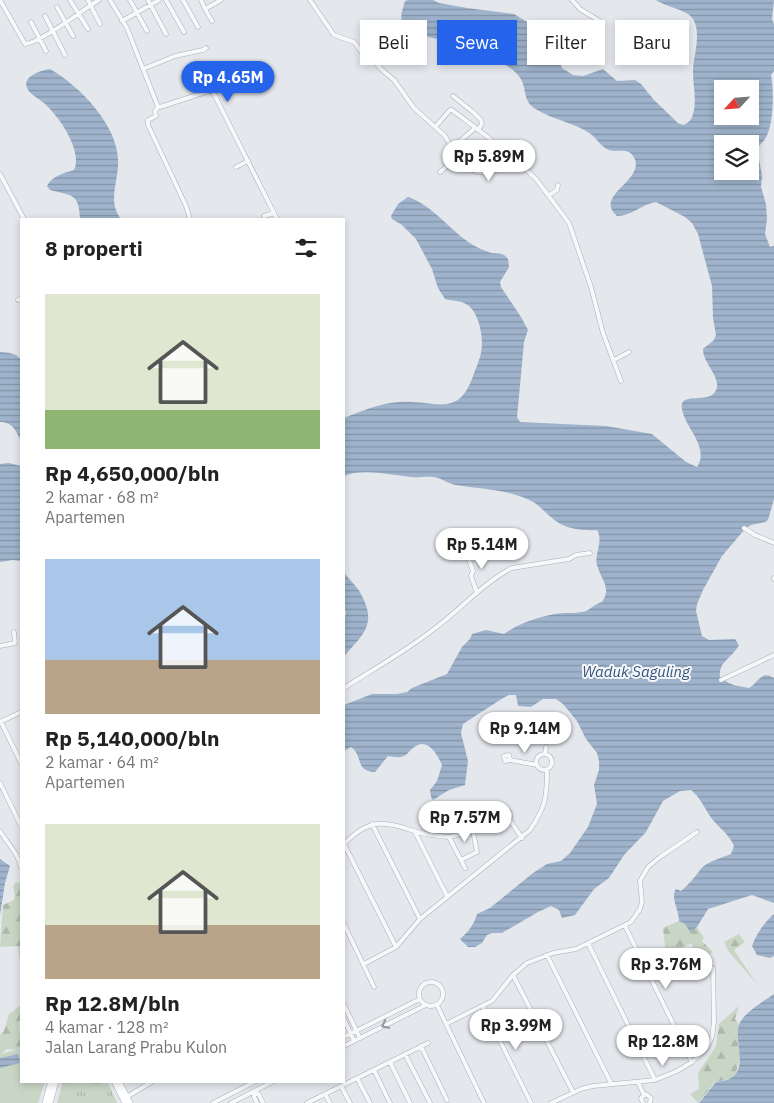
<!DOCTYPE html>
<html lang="id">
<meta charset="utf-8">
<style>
body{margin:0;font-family:"IBM Plex Sans",sans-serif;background:#f6f6f6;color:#222;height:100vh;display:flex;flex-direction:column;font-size:19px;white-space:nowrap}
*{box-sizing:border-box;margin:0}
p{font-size:16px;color:#767676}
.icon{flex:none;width:28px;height:28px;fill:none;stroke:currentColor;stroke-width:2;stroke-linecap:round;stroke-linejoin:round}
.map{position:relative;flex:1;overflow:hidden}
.side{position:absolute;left:20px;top:218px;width:325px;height:865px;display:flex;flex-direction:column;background:#fff;border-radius:0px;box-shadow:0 2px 8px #0003}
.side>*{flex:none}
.banner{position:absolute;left:360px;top:20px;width:339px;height:45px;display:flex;gap:10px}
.needle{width:32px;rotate:244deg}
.fabs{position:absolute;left:714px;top:80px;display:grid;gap:10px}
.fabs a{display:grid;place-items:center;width:45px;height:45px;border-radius:0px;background:#fff;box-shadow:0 2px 8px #0003;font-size:25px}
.price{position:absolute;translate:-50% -42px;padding:0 11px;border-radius:18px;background:#fff;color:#222;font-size:16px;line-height:32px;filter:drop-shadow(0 1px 2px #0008)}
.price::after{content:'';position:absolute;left:50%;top:30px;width:15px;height:11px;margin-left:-8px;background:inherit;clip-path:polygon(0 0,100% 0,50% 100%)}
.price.current{background:#2563eb;color:#fff}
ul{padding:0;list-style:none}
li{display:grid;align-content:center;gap:10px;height:265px;padding:0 25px}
li span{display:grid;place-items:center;height:155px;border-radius:0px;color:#555}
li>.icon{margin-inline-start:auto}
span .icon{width:90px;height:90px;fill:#fffc;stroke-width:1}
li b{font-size:21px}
h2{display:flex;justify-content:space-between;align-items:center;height:60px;padding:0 25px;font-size:21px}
.tag{padding:0 18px;border-radius:0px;background:#fff;box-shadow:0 2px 8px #0003;font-size:18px;line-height:45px}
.tag.current{background:#2563eb;color:#fff}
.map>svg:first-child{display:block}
.grass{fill:url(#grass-tufts)}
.forest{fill:url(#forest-firs)}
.garden{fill:#c9d6c5}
.water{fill:url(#water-rules);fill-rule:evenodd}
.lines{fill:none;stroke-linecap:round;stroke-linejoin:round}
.street-casing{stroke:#a9aeb7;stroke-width:5}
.secondary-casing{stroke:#a9aeb7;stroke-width:6}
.street{stroke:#f7f8fa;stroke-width:4}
.secondary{stroke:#fff;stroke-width:5}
.oneway{stroke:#9196a0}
.labels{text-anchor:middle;stroke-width:4;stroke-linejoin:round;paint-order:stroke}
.water-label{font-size:15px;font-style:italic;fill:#34527a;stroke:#f4f6f9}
</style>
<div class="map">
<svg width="774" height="1103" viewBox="0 0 774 1103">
<defs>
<pattern id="grass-tufts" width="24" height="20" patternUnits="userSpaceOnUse" patternTransform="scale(1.25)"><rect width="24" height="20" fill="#c9d6c5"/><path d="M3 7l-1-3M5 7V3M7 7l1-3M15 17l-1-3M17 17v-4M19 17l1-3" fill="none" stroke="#adb8ab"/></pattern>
<pattern id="forest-firs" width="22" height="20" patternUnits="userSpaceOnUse" patternTransform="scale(1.25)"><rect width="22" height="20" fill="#c9d6c5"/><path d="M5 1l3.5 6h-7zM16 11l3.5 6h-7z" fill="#adb8ab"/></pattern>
<pattern id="water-rules" width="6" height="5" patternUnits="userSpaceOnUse" patternTransform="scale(1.25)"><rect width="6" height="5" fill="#9fb4cc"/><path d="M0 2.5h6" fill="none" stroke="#8293a7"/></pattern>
</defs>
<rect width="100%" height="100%" fill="#e4e7ec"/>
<!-- grass -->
<path class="grass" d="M63 1081H107L117 1103H57Z"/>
<!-- forest -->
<path class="forest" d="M20 882 21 890V972L18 946 0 947 3 905 14 900 15 895 13 886 15 883Z
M679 921 685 924 690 931 697 927 704 938 702 941 713 952 701 960 691 943 666 957 663 928Z
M739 934 745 942 734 950 757 984 729 952 724 942Z
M21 1005V1020L19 1021 21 1048 16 1050 7 1049 0 1055V1035L4 1031 9 1014Z
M739 1006 735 1019 739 1024 738 1040 740 1057 736 1073 730 1079 715 1082 698 1103 690 1094 699 1089 698 1073 716 1046 719 1024Z"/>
<!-- garden -->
<path class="garden" d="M21 1022V1081H45L38 1103H0V1054L20 1049Z"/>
<!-- water -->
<path class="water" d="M408 0H433L439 3 467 8 514 14 550 36 562 68 573 75 583 76 603 69 617 81 635 80 641 84 654 100 678 123 683 125C688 123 692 120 693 114 697 101 693 86 693 72 693 56 702 34 693 19 688 10 666 7 656 0H774L772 19 774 24V71L771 75C774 89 774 126 765 139 763 142 760 145 757 148L762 176 761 187 766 204 767 219 765 234 770 247 774 246V499L768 520 765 522 751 525 745 529 722 556 703 590 697 604 696 611 702 636 709 640 735 639 739 645C733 657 718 662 720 677 729 685 737 686 749 688 759 682 761 670 774 678V903L752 895 708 909 697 927 690 932 685 924 679 921C679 909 670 898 676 889L681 891C688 885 695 877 700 870 705 862 722 858 731 854L734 846C729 833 717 827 710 816 702 804 702 800 691 790L680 791 663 801 646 832 624 855 609 878 594 889 575 915 562 918 559 910 551 906 538 912 502 933H492L487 935 482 943 475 947H468L460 939C468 932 474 925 477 914L490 908 533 873 547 864 561 861 570 853 588 827 597 804 594 785 599 770V761L597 753 586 739 577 721 563 704 556 699H543L531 707 518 706 516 695H509L503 698 463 724 461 733 468 761 465 785 449 790 433 800 431 797 430 790 437 781 442 765C437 754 427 736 413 748 410 750 408 754 404 756 399 758 394 757 388 756L375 772C354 771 364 756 351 747L344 751V705L372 694H397L407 692 412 688 447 674 462 647 470 639 472 634 486 630 504 634C518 624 537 617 555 614 564 612 573 614 582 612 590 611 592 605 602 602 612 588 601 580 597 565 594 553 604 542 597 530 582 531 563 529 551 517 541 509 539 504 527 499 505 489 479 489 456 485 449 484 444 480 438 478 431 475 420 478 412 477 392 475 362 468 344 476V418C362 411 380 403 399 402 433 399 458 420 473 376 477 365 482 356 482 343 482 330 477 308 464 303 458 300 451 301 445 299L438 288 432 269 416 239 402 225 392 219 391 216 398 204 408 197C434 206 450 231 473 245 478 248 486 251 491 253 498 254 503 252 508 259L509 267 500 282 501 287 521 317 528 330 524 342 518 407 517 417 520 422 606 426 652 434 686 462 697 467C710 447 685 428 682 409 678 391 708 404 715 392 724 379 702 363 703 349L714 340 716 335 713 318 712 286 698 234 692 223 685 217 656 202C642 204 632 216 617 216 592 195 649 179 633 156 627 147 618 153 609 150 601 147 598 140 592 135 575 122 552 120 534 108 524 101 526 91 522 81 517 71 506 65 497 59 490 54 481 49 474 46 455 39 415 41 403 23 399 16 403 9 405 1ZM722 89H750V116H722ZM722 144H750V171H722Z
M50 69C81 87 121 128 118 166 117 185 108 202 121 219H80C79 192 71 196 50 190L47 186C52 176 64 173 74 170 83 152 60 118 47 106 42 100 30 95 27 88 22 76 42 70 50 69Z
M0 352C8 353 16 352 21 360V441C16 431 13 422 0 422Z
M9 463 21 466V561L13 560 0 562V464Z
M344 572C349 580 357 586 361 594 377 624 364 634 344 656V622L346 613 344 605Z
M0 859 10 866 5 883 0 915Z
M774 914V956L770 958 757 955 752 946C757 933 763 924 774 914Z
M774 994V1103H699L716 1082C720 1081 727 1081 731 1078 748 1068 734 1041 739 1025 742 1014 764 1001 774 994Z
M18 1054 20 1063 0 1068V1058Z"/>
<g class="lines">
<!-- street casing -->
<g class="street-casing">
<path id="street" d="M0 0 25 44C42 42 82 10 99 0
M70 0 88 29
M88 0 100 24
M110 0 127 28 158 107H160L212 90 277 219
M130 0 147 31
M148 0 166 34
M166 0 184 32
M183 0 198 27
M201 0 205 9 221 0
M310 0 334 35 354 42 363 54 372 58 381 69 394 80 414 108 445 136 456 155 467 167 477 172 489 173 512 161 521 165 536 179 569 223 591 287 603 333 621 381
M572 0 580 9 598 20
M57 7 73 36
M205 9 212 21
M45 16 65 55
M122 21 159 0
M31 22 46 51
M143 69 175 56 203 50 206 48
M453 96 473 112 481 120 482 124 478 130
M158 107 155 111 156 116 148 120V125L186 206 190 219
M436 126 450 110H452C467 122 503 145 510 161
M451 146 460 141 475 128
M236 167 248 161
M471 169 497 147
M440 172 458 157
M0 174 24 219
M549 195 557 190 558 185
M264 216 274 213
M18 300 21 298
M614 360 629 352
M744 528 755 535 774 543
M467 554 473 571 471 576 477 593
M774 579V578
M0 646 15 643 14 632
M721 680 774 655
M344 688C374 669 406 651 434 629 460 610 483 583 512 568L569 559 576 555 590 553
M0 722 21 712
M1 722 21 763
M536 762a8 8 0 1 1 16 0a8 8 0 1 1-16 0Z
M545 754 546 747
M510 760 509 755 504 756 505 761 510 760 537 765
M0 783 21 826
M501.5 815a4.5 4.5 0 1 1 9 0a4.5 4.5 0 1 1-9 0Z
M509 819 522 838
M372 824 420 919
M0 831C7 843 19 854 21 868
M415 832 447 896
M449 837 473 831 477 852 461 860
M344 844C368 819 383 820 414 831 425 835 437 836 449 837L465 868
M344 844 396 947
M344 924 374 987
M625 926 692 1062
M588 943 655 1080
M547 955 611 1083
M364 964 396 947 420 919 530 830C545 808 547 798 547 771
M513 975 573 1092
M419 994a12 12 0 1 1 24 0a12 12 0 1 1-24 0Z
M344 1005 360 1038
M437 1005 484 1103
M483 1007 531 1103
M344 1019 354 1041
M446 1024 492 1001 513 975 527 963 553 953 576 949 631 922 640 909 642 902 640 881 648 867 660 857 697 832
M344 1037 420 999
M344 1046 426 1005
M421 1046 447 1100
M405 1054 430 1103
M390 1062 410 1103
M374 1070 390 1103
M357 1078 370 1103
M638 1082 644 1095
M341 1086 350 1103
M255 1091 259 1095 263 1103
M255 1091 254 1097 257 1103
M325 1094 330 1103
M125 1098 153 1081
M213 1103 256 1081
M231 1103 274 1081
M307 1103 428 1043
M551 1103 581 1089 593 1086 655 1080 677 1071 692 1062 707 1048 712 1037 714 1022 713 968
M643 1103 641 1098 646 1094 651 1098 650 1103"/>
</g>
<!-- secondary casing -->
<g class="secondary-casing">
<path id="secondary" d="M114 1081 125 1103
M119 1081 130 1103
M45 1103 51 1081
M50 1103 56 1081"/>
</g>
<!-- street -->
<use href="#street" class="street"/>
<!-- secondary -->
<use href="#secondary" class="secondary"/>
</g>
<!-- one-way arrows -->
<defs><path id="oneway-chevron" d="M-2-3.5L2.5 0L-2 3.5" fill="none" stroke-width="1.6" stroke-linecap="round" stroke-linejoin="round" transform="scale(1.25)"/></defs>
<use class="oneway" href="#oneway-chevron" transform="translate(385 1025) rotate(153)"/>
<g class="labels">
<!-- water labels -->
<g class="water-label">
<text x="636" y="677">Waduk Saguling</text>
</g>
</g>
</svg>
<div class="fabs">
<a><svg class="needle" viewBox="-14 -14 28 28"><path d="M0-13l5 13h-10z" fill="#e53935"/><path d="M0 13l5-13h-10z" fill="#767676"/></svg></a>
<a><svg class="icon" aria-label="layers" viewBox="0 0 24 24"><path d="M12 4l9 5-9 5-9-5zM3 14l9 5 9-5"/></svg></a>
</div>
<b class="price current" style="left:228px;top:103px">Rp 4.65M</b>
<b class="price" style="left:489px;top:182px">Rp 5.89M</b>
<b class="price" style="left:482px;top:570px">Rp 5.14M</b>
<b class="price" style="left:525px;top:754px">Rp 9.14M</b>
<b class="price" style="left:465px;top:843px">Rp 7.57M</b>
<b class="price" style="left:666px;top:990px">Rp 3.76M</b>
<b class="price" style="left:516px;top:1051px">Rp 3.99M</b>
<b class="price" style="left:663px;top:1067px">Rp 12.8M</b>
<div class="banner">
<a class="tag">Beli</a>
<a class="tag current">Sewa</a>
<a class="tag">Filter</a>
<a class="tag">Baru</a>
</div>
<section class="side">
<h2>8 properti<svg class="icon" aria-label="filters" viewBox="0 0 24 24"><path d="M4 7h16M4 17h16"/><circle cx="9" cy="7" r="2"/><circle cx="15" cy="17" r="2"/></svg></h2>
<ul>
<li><span style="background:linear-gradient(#dfe7d0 75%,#8fb573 0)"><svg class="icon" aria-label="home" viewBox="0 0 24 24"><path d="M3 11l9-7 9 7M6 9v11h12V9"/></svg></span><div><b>Rp 4,650,000/bln</b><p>2 kamar · 68 m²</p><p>Apartemen</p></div></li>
<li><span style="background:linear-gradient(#a9c7e8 65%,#b9a48a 0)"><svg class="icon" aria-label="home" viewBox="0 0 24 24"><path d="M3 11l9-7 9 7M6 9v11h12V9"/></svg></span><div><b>Rp 5,140,000/bln</b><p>2 kamar · 64 m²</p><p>Apartemen</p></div></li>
<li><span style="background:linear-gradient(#dfe7d0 65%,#b9a48a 0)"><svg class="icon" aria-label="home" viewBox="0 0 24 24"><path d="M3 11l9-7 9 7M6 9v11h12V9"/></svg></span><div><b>Rp 12.8M/bln</b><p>4 kamar · 128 m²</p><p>Jalan Larang Prabu Kulon</p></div></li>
</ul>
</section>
</div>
